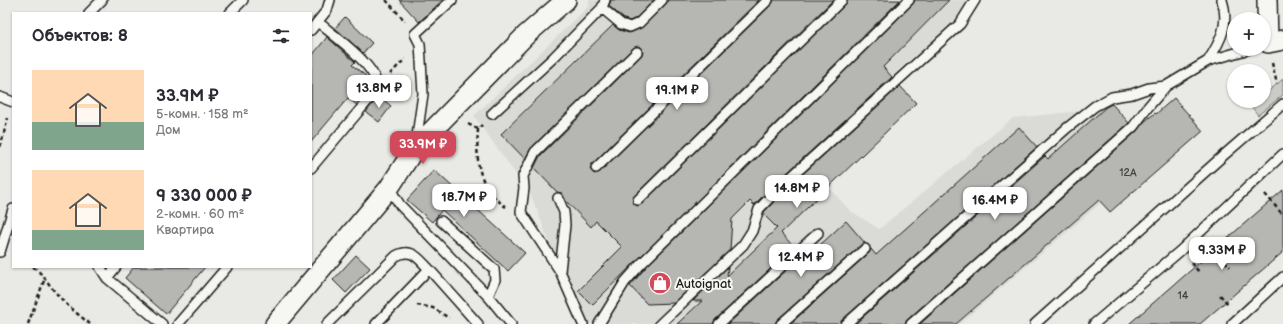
<!DOCTYPE html>
<html lang="ru">
<meta charset="utf-8">
<style>
body{margin:0;font-family:"Balsamiq Sans",sans-serif;background:#f7f7f7;color:#2b2b33;height:100vh;display:flex;flex-direction:column;font-size:15px;white-space:nowrap}
*{box-sizing:border-box;margin:0}
p{font-size:13px;color:#7c7c81}
.icon{flex:none;width:22px;height:22px;fill:none;stroke:currentColor;stroke-width:2;stroke-linecap:round;stroke-linejoin:round}
.map{position:relative;flex:1;overflow:hidden}
.sheet{position:absolute;left:12px;top:12px;width:300px;height:256px;display:flex;flex-direction:column;background:#fff;border-radius:0px;box-shadow:0 1px 3px #0004}
.sheet>*{flex:none}
.tools{position:absolute;left:1227px;top:12px;display:grid;gap:8px}
.tools a{display:grid;place-items:center;width:44px;height:44px;border-radius:50%;background:#fff;box-shadow:0 1px 3px #0004;font-size:20px}
.price{position:absolute;translate:-50% -34px;padding:0 9px;border-radius:8px;background:#fff;color:#222;font-size:13px;line-height:26px;filter:drop-shadow(0 1px 2px #0008)}
.price::after{content:'';position:absolute;left:50%;top:24px;width:12px;height:9px;margin-left:-6px;background:inherit;clip-path:polygon(0 0,100% 0,50% 100%)}
.price.selected{background:#d1495b;color:#fff}
ul{padding:0;list-style:none}
li{display:flex;align-items:center;gap:12px;height:100px;padding:0 20px}
li span{display:grid;place-items:center;flex:none;width:112px;height:80px;border-radius:0px;color:#555}
li>.icon{margin-inline-start:auto}
span .icon{width:48px;height:48px;fill:#fffc;stroke-width:1}
li b{font-size:17px}
h2{display:flex;justify-content:space-between;align-items:center;height:48px;padding:0 20px;font-size:17px}
.map>svg:first-child{display:block}
.built{fill:#dadad6}
.green{fill:#cbcbc7;stroke:#747472}
.building{fill:#b6b6b3;stroke:#1c1c1c}
.lines{fill:none;stroke-linecap:round;stroke-linejoin:round}
.lane-casing{stroke:#1c1c1c;stroke-width:12}
.street-casing{stroke:#1c1c1c;stroke-width:22}
.path{stroke:#1c1c1c;stroke-width:2.5;stroke-dasharray:4 3;stroke-linecap:butt}
.lane{stroke:#f6f6f2;stroke-width:9}
.street{stroke:#f6f6f2;stroke-width:19}
.labels{text-anchor:middle;stroke-width:4;stroke-linejoin:round;paint-order:stroke}
.number-label{font-size:11px;fill:#424242}
.poi-label{font-size:13px;fill:#1c1c1c;stroke:#f6f6f2;text-anchor:start}
</style>
<div class="map">
<svg width="1283" height="324" viewBox="0 0 1283 324">
<rect width="100%" height="100%" fill="#e9e9e5"/>
<filter id="ink" filterUnits="userSpaceOnUse"><feTurbulence type="fractalNoise" baseFrequency=".025" numOctaves="2"/><feDisplacementMap in="SourceGraphic" scale="8" xChannelSelector="R" yChannelSelector="G"/><feConvolveMatrix kernelMatrix="1 2 1 2 8 2 1 2 1" color-interpolation-filters="sRGB"/></filter>
<g filter="url(#ink)">
<!-- built -->
<path class="built" d="M589 0H969L955 20 802 157 849 210 879 229 1013 118 1082 111 1096 100 1132 139 1084 178 1103 201 959 324H581L531 195 474 116 589 6Z"/>
<!-- green -->
<path class="green" d="M1283 79V95L1258 115 1251 106 1256 101H1264V95Z"/>
<!-- building -->
<path class="building" d="M399 0H443L419 22Z
M611 0H654L636 18 630 21 624 19 609 6Z
M668 0H759L592 164 590 169 594 174 600 172 772 4 774 0H833L634 196 632 202 637 206 642 204 846 4 848 0H900L592 305 578 291 622 247 596 221 591 227 566 201 562 193 557 192 534 168 540 156 641 56 643 53 642 48 638 46 633 48 531 148 525 159 501 134 613 25 619 30 629 33 641 28 666 4Z
M915 0H949L883 67 892 77 776 183 754 205 750 201 732 219 730 250 674 303 647 304 630 286 645 268 913 4Z
M345 17 372 43 363 53 335 28Z
M327 37 355 62 352 65 366 76 361 82 369 89 357 105 348 98 311 142V57Z
M900 86 916 103 781 233 794 247 715 320 713 324H677L702 301H693L728 267 727 276 777 228 764 215V212L784 191Z
M379 96 391 106 379 122 366 112Z
M1174 98 1203 131 1110 212 1099 200 956 324H920L1137 131 1144 122 1155 113 1156 114Z
M1112 104 1129 123 907 320 905 324H855L1045 156 1048 159 1106 107Z
M1019 127 1037 147 842 320 840 324H790L869 253 871 249 876 255Z
M434 170 525 253 508 271 442 210 432 222 407 200Z
M1283 190V252L1200 324H1129Z
M846 221 865 243 861 245 777 320 775 324H728L803 255 806 258Z
M356 255 370 268 346 293 333 280Z
M134 267H205L166 314 125 278Z"/>
<g class="lines">
<!-- lane casing -->
<g class="lane-casing">
<path id="lane" d="M602 8 621 24 630 27 639 23 662 0
M89 13 102 0
M230 13 243 0
M311 30 327 10 330 0
M1208 61C1220 42 1230 24 1222 0
M0 97 13 102
M492 114 553 58 602 8 605 0
M416 143 423 94 420 44 415 34 452 0
M311 168 375 92C375 89 377 86 376 83 375 65 332 34 318 22
M596 168 768 0
M389 188 400 205 488 296 511 324
M558 198 564 212 565 225 560 271
M638 200 842 0
M441 221 494 269 495 280 488 296
M0 252 13 209
M100 267 107 278 162 324
M107 278 116 267
M178 324 227 267
M327 324 396 256C412 247 419 259 429 269
M376 324 429 269 478 324
M583 324 560 271 521 212 524 188 523 176 535 152 637 52
M599 324 625 282 641 264 909 0
M660 324 743 245 752 231 759 209 780 187 960 24 975 0
M719 324 818 233
M781 324 865 249
M846 324 1067 128 1095 106 1112 97 1132 94 1149 88 1166 86
M911 324 1133 127 1148 107 1166 86 1208 61 1249 49
M1035 324 1224 155 1283 104
M1094 324 1180 251 1283 154
M1232 324 1283 277"/>
</g>
<!-- street casing -->
<g class="street-casing">
<path id="street" d="M1267 0 1268 43 1283 40
M275 324 389 188 415 148 526 35 566 0"/>
</g>
<!-- path -->
<path class="path" d="M386 0 405 21
M1272 63 1277 84
M390 74 405 59
M468 124 478 129 482 125
M478 129C476 162 477 186 506 207
M0 147 8 118
M1265 194 1283 215
M1211 245 1230 267
M1191 263 1200 273
M33 267C44 274 49 286 58 295 67 306 79 315 90 324
M1220 295 1229 305
M417 305 433 308 449 318
M28 324 45 278"/>
<!-- lane -->
<use href="#lane" class="lane"/>
<!-- street -->
<use href="#street" class="street"/>
</g>
</g>
<!-- icons -->
<defs>
<g id="shop-disc" transform="scale(1.15)"><circle r="9.5" fill="#d1495b" stroke="#f6f6f2"/><path d="M-5-2.5h2.3a2.7 3.5 0 0 1 5.4 0H5L5.5 6h-11ZM-1.5-2.5h3a1.5 2.3 0 0 0-3 0Z" fill="#fff"/></g>
</defs>
<g fill-rule="evenodd">
<use href="#shop-disc" x="660" y="283"/>
</g>
<g class="labels">
<!-- number labels -->
<g class="number-label">
<text x="1128" y="176">12А</text>
<text x="1183" y="299">14</text>
</g>
<!-- poi labels -->
<g class="poi-label">
<text x="676" y="288">Autoignat</text>
</g>
</g>
</svg>
<div class="tools">
<a>+</a>
<a>−</a>
</div>
<b class="price" style="left:379px;top:109px">13.8M ₽</b>
<b class="price" style="left:677px;top:111px">19.1M ₽</b>
<b class="price selected" style="left:423px;top:165px">33.9M ₽</b>
<b class="price" style="left:797px;top:209px">14.8M ₽</b>
<b class="price" style="left:464px;top:218px">18.7M ₽</b>
<b class="price" style="left:995px;top:221px">16.4M ₽</b>
<b class="price" style="left:1222px;top:271px">9.33M ₽</b>
<b class="price" style="left:801px;top:278px">12.4M ₽</b>
<section class="sheet">
<h2>Объектов: 8<svg class="icon" aria-label="filters" viewBox="0 0 24 24"><path d="M4 7h16M4 17h16"/><circle cx="9" cy="7" r="2"/><circle cx="15" cy="17" r="2"/></svg></h2>
<ul>
<li><span style="background:linear-gradient(#ffd9b3 65%,#7fa58c 0)"><svg class="icon" aria-label="home" viewBox="0 0 24 24"><path d="M3 11l9-7 9 7M6 9v11h12V9"/></svg></span><div><b>33.9M ₽</b><p>5-комн. · 158 m²</p><p>Дом</p></div></li>
<li><span style="background:linear-gradient(#ffd9b3 75%,#7fa58c 0)"><svg class="icon" aria-label="home" viewBox="0 0 24 24"><path d="M3 11l9-7 9 7M6 9v11h12V9"/></svg></span><div><b>9 330 000 ₽</b><p>2-комн. · 60 m²</p><p>Квартира</p></div></li>
</ul>
</section>
</div>
